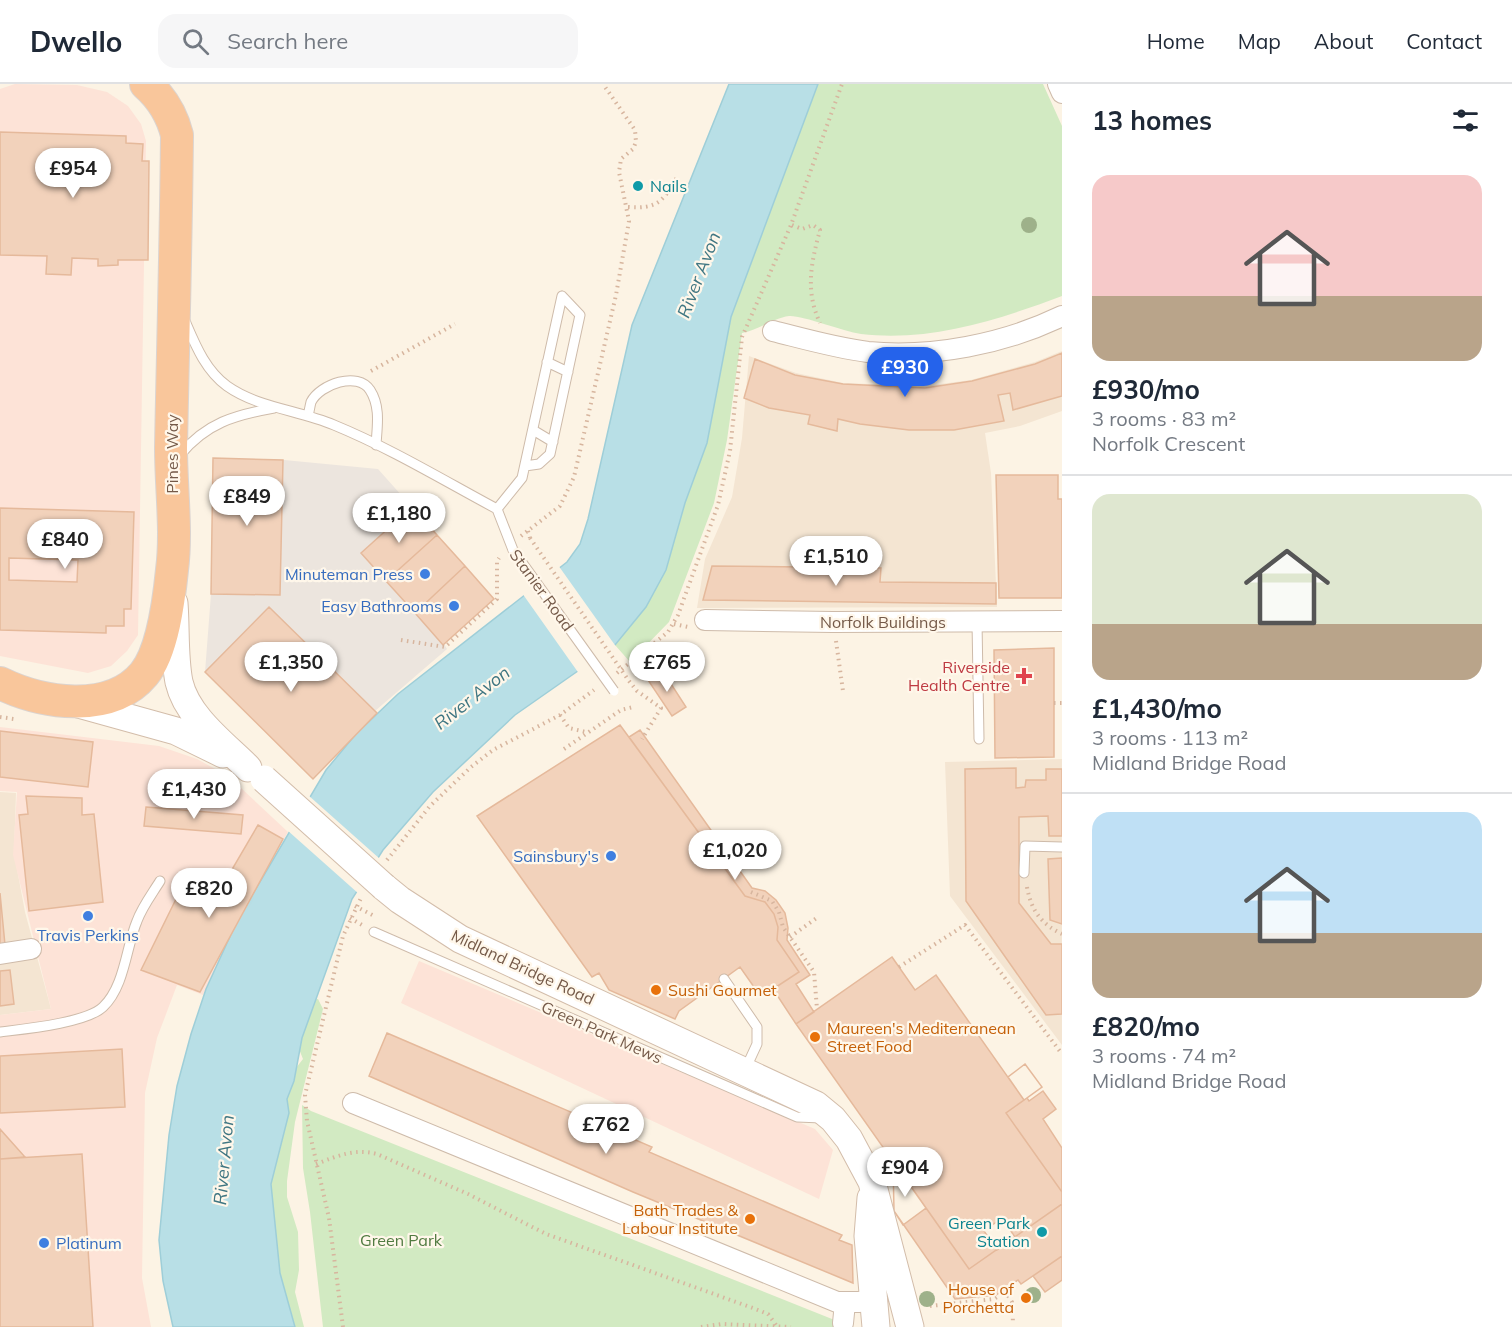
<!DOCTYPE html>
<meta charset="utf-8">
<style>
body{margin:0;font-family:Mulish,sans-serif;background:#f6f6f7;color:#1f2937;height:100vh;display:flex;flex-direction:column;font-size:22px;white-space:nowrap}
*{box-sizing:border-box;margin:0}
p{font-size:20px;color:#747a83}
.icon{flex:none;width:33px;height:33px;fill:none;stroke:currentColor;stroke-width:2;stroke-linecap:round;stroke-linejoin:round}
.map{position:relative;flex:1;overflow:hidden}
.side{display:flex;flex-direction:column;background:#fff;width:450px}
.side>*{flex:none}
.price{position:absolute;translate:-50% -51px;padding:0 14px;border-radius:21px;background:#fff;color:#222;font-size:20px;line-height:39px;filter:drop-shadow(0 2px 3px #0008)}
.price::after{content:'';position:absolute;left:50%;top:36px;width:18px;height:14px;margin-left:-9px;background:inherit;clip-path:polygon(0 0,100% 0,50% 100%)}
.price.current{background:#2563eb;color:#fff}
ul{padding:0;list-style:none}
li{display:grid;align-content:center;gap:12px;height:318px;padding:0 30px}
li+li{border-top:2px solid #e0e1e3}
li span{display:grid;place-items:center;height:186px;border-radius:18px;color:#555}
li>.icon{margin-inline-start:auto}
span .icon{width:108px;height:108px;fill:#fffc;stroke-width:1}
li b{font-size:26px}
h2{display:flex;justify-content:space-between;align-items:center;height:72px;padding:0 30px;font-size:26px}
header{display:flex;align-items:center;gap:36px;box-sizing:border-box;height:84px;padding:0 30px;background:#fff;border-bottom:2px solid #e0e1e3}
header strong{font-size:28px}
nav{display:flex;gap:33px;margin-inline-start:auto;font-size:21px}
.search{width:420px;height:54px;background:#f6f6f7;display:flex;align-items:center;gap:15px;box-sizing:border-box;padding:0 21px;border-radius:18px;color:#747a83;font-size:22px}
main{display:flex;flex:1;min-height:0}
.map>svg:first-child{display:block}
.residential{fill:#f4e5d2}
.commercial{fill:#fde3d7}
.industrial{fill:#ece5de}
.green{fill:#d2eac2}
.water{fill:#b8dfe6;stroke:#9eced8;stroke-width:1.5}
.pier{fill:#fcf3e4}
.building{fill:#f2d2bb;stroke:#e5b99b;stroke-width:1.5;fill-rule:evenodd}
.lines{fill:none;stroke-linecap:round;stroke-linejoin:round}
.service-casing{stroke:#cebbaa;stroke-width:11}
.minor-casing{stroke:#cebbaa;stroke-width:22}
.secondary-casing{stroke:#d3bdaa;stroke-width:29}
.trunk-casing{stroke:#dbd4d0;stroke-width:34}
.path{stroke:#d7b59e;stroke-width:4;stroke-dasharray:1.5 4.5;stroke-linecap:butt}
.service{stroke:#fff;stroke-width:9}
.minor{stroke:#fff;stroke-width:20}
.secondary{stroke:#fff;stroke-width:27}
.trunk{stroke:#f9c69b;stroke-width:32}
.service-bridge-casing{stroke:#cebbaa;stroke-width:11;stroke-linecap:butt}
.secondary-bridge-casing{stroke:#d3bdaa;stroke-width:29;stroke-linecap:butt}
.path-bridge{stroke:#d7b59e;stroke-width:4;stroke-dasharray:1.5 4.5;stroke-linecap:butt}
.service-bridge{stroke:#fff;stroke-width:9}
.secondary-bridge{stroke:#fff;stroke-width:27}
.tree{fill:#9eb18a}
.culture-dot{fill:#0f9aa8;stroke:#fff7ea;stroke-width:2}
.shop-dot{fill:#3f7fe0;stroke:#fff7ea;stroke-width:2}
.health-dot{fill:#e0444e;stroke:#fff7ea;stroke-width:2}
.food-dot{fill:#e8710a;stroke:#fff7ea;stroke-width:2}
.labels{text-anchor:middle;stroke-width:4.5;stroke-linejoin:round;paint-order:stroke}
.culture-label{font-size:16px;fill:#0d838f;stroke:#fff7ea;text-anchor:start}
.street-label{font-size:16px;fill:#755a49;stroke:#fff7ea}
.shop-label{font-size:16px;fill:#366cbe;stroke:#fff7ea;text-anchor:end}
.health-label{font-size:16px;fill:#be3a42;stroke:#fff7ea;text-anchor:end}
.food-label{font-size:16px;fill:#c56008;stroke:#fff7ea;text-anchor:start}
.park-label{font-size:16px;fill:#517b41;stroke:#fff7ea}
.water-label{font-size:18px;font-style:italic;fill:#3f7682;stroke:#fff7ea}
</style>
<header>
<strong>Dwello</strong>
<div class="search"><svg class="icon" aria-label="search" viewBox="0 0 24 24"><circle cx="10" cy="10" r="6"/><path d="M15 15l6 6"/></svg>Search here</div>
<nav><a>Home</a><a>Map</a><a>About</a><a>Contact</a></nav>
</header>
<main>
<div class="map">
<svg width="1062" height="1243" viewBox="0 0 1062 1243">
<rect width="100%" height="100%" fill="#fcf3e4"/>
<!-- residential -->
<path class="residential" d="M1062 267V327L1020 342 985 349 991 389 997 523 697 524 705 475 732 413 742 354 749 272 796 289 843 299 925 302 971 296 1035 278Z
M1062 675V961L950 812 945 678Z
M0 708 16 709 14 769 25 828 51 925 0 931Z"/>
<!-- commercial -->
<path class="commercial" d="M15 0 77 1 107 8 128 22 141 40 146 57 138 551 127 567 111 582 88 589 0 572V5Z
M0 643 159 662 197 675 217 686 240 703 288 748 241 830 203 911 177 901 157 954 145 1009 142 1194 151 1243H0V931L51 925 13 771 17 708 0 707Z
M419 877 815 1045 833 1066 819 1115 401 919Z"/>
<!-- industrial -->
<path class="industrial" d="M213 374 284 376 378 385 494 515 444 560 447 565 375 627 377 629 313 695 205 588 211 510Z"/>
<!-- green -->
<path class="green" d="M818 0H1043L1062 42V212C998 236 931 258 861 250 842 247 802 231 789 232 774 234 758 246 742 249L727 356 714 419 669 538 630 578 615 561 646 523 707 359 731 233Z
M318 915 323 925 295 1038 287 1097V1113L298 1148 299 1186 295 1208 304 1243H274L263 1153 285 998 303 975 295 955 311 916Z
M302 1021 311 1027 852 1243H323L310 1128 303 1084Z"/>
<!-- water -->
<path class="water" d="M729 0H818L731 233 707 359 685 419 666 486 646 523 615 561 515 631 433 708 383 766 352 815 302 954 294 997 287 1015 289 1029 271 1100 280 1189 295 1243H173L163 1197 159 1156 169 1051 177 1002 191 950 206 905 238 835 326 686 356 650 398 610 567 478 580 460 588 435 632 241Z"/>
<!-- pier -->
<path class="pier" d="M558 481 617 564 580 591 522 509Z
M308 711 380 775 359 810 287 746Z"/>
<!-- building -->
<path class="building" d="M0 48 126 52V59L143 60 142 77H149L148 176H118V181L98 182V175L72 174 71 191 46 190 47 172 0 171Z
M1062 269V312L1013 326 1010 309 998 311 1004 337 954 346H909L860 340 838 335 837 347 808 340 810 331 769 324 744 314 755 275 795 291 843 300 925 304 972 297 1035 280Z
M213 374 283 376 280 511 211 510Z
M996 391H1058V415H1062V514H999Z
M412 423 437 451 386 497 361 469Z
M0 424 134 428 131 525H124V542H106V549L0 546ZM9 474 78 476 77 498 9 496Z
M437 451 465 482 415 529 386 497Z
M465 482 494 515 443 561 415 529Z
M712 482 881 484 880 498 996 499V520L703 516Z
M269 523 377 629 313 695 205 588Z
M1054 564V673L995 674 994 566Z
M662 586 686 623 672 632 648 596Z
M620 641 745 812 765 818 774 830 778 843 777 856 799 888 761 913 740 883 679 927 675 935 609 906 599 889 592 893 477 732Z
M640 646 752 804 765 807 776 816 785 829 788 844 787 856 810 891 796 900 814 928 796 940 773 905 799 888 777 856 778 843 774 830 765 818 745 812 629 653Z
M0 647 93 658 88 703 0 693Z
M1016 684V704L1025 703 1026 696H1046V685H1062V752H1049L1048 732 1019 733V819L1051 860H1062V930L1046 931 966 817 965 685Z
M26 712 82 714V731L94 730 103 818 29 827 19 731 28 730Z
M146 723 243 731 241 750 144 742Z
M258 741 283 755 200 908 141 886 182 803 213 818Z
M1062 774V840L1050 836 1048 775Z
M0 809 5 861H0Z
M892 873 915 906 936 891 1024 1016 1006 1029 1062 1108V1120L969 1185 796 940Z
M10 886 14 920 0 922V887Z
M387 949 652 1063 649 1068 842 1151 839 1156 852 1161 853 1199 633 1108 369 992Z
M122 965 125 1023 0 1029V972Z
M1025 980 1042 1003 1027 1014 1029 1017 1043 1007 1056 1025 1043 1035 1062 1064V1108L1006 1029 1024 1016 1008 993Z
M1025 980 1042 1003 1024 1016 1008 993Z
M0 1045 25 1073 0 1075Z
M82 1070 93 1243H0V1075Z
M893 1077 969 1185 1062 1120V1172L1021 1200 1018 1196 996 1211 955 1215 894 1127Z
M893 1077 926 1124 903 1141 894 1127Z
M1002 1134 1015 1153 997 1166 984 1147Z
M1062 1172V1196L1045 1208 1033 1192Z"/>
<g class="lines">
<!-- service casing -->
<g class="service-casing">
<path id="service" d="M185 237C195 260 205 286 227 302 258 324 299 326 334 341 390 364 443 396 497 425L513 466
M547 278 568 288
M308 332C309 328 310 322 311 318 320 300 358 287 370 306 381 323 377 343 376 361
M533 346 553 358
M180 371C206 339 235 331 274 324
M525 382 539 380 550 370 580 231 562 212
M497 425 522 394 562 212
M977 538 979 655
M1024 789 1025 762 1062 763
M374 848 797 1033 822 1034
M724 895 757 943V960L745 986
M0 948C24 945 86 939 103 923 125 902 126 863 137 837 142 823 152 810 160 797"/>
</g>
<!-- minor casing -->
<g class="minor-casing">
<path id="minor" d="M1058 0 1062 9
M773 247C805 255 836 264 868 268 932 274 1004 260 1062 232
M705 536 833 538 1062 537
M0 870 31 865
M353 1019 837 1218H859L873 1215
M843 1239 845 1219"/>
</g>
<!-- secondary casing -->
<g class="secondary-casing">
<path id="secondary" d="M174 519C176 545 174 573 179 598 187 633 224 660 248 684
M75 619 176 647 223 670
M384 803 400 816 460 855 816 1021 833 1035 849 1055 872 1098 910 1243
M871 1114 868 1152 876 1243"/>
</g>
<!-- trunk casing -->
<g class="trunk-casing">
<path id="trunk" d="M0 599C41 619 110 631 144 590 163 567 169 516 172 486 177 447 171 404 171 364 173 260 176 156 177 51 172 31 162 14 146 0"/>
</g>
<!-- path -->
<path class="path" d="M628 123C657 125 663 118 677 93
M792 141 802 145 813 141 820 146C811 179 805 207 820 239
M371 287 455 240
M528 447 530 454
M521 452 560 422 574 393 616 211 629 137 619 88 621 75 633 65 636 58 635 46 603 0
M674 540 688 543
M401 556 445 563 497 515V477L499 474
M836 557 843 607
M617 589 668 548 678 531 718 421 730 367 742 253 791 141 842 0
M629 597 637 607 661 624 642 655
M1054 619H1062
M560 631 569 644 586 648
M0 633 14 635
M564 665 621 626 633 623
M387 776 430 722 471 683 493 666 560 631 594 606
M1027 803C1031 826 1041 840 1062 850
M751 808 772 817 779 828 783 843 814 888 817 925
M355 822 376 833
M350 834 362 841
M790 853 818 833
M899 883 965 841 1062 970
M316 1080C338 1072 354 1064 377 1070L468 1110 546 1150 753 1224 768 1230 776 1241
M1008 1212 1012 1218 1013 1239
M930 1222 994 1215 1005 1208
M343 1243 329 1134 307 1037 305 1011 343 852 361 814
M701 1243 722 1240 791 1243"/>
<!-- service -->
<use href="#service" class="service"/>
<!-- minor -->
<use href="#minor" class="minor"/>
<!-- secondary -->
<use href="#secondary" class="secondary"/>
<!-- trunk -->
<use href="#trunk" class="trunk"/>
<!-- service-bridge casing -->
<g class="service-bridge-casing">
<path id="service-bridge" d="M513 466 614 607"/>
</g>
<!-- secondary-bridge casing -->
<g class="secondary-bridge-casing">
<path id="secondary-bridge" d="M264 695 384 803"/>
</g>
<!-- path-bridge -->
<path class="path-bridge" d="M530 454 629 597"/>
<!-- service-bridge -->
<use href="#service-bridge" class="service-bridge"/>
<!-- secondary-bridge -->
<use href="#secondary-bridge" class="secondary-bridge"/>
</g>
<!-- trees -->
<g class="tree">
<circle cx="1029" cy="141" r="8"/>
<circle cx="1033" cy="1211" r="8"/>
<circle cx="927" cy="1215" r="8"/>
</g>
<!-- markers -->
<g class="culture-dot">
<circle cx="638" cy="102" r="6"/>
<circle cx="1042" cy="1148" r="6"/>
</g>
<g class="shop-dot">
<circle cx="425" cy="490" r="6"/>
<circle cx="454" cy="522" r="6"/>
<circle cx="611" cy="772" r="6"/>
<circle cx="88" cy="832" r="6"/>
<circle cx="44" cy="1159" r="6"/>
</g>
<path class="health-dot" d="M1021 583h6v6h6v6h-6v6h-6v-6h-6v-6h6z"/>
<g class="food-dot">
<circle cx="656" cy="906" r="6"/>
<circle cx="815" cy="953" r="6"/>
<circle cx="750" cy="1135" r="6"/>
<circle cx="1026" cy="1214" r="6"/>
</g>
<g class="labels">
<!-- culture labels -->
<g class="culture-label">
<text x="650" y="108">Nails</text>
<text x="1030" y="1145" text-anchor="end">Green Park<tspan x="1030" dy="18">Station</tspan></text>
</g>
<!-- street labels -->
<g class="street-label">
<text transform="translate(172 370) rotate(-90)" y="6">Pines Way</text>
<text transform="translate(542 506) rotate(54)" y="6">Stanier Road</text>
<text x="883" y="544">Norfolk Buildings</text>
<text transform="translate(523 883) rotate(25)" y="6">Midland Bridge Road</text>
<text transform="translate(602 948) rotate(24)" y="6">Green Park Mews</text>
</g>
<!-- shop labels -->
<g class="shop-label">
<text x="413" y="496">Minuteman Press</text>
<text x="442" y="528">Easy Bathrooms</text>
<text x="599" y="778">Sainsbury's</text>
<text x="88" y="857" text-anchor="middle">Travis Perkins</text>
<text x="56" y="1165" text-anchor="start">Platinum</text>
</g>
<!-- health labels -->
<g class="health-label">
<text x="1010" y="589">Riverside<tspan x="1010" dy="18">Health Centre</tspan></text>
</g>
<!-- food labels -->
<g class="food-label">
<text x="668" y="912">Sushi Gourmet</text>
<text x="827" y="950">Maureen's Mediterranean<tspan x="827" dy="18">Street Food</tspan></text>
<text x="738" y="1132" text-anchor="end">Bath Trades &amp;<tspan x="738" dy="18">Labour Institute</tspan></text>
<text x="1014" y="1211" text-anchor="end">House of<tspan x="1014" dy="18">Porchetta</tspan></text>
</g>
<!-- park labels -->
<g class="park-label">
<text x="401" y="1162">Green Park</text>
</g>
<!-- water labels -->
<g class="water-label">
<text transform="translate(699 191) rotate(-69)" y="6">River Avon</text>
<text transform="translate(472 614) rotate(-38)" y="6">River Avon</text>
<text transform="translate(224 1076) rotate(-85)" y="6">River Avon</text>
</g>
</g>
</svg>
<b class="price" style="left:73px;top:115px">£954</b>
<b class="price current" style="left:905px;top:314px">£930</b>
<b class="price" style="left:247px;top:443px">£849</b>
<b class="price" style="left:399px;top:460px">£1,180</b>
<b class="price" style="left:65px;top:486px">£840</b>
<b class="price" style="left:836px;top:503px">£1,510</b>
<b class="price" style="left:291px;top:609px">£1,350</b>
<b class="price" style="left:667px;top:609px">£765</b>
<b class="price" style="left:194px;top:736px">£1,430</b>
<b class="price" style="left:735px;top:797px">£1,020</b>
<b class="price" style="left:209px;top:835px">£820</b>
<b class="price" style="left:606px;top:1071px">£762</b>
<b class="price" style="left:905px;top:1114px">£904</b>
</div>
<section class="side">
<h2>13 homes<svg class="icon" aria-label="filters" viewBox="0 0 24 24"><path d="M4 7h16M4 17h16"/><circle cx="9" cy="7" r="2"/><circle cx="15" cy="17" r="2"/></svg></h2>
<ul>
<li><span style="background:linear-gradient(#f6c9c9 65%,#b9a48a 0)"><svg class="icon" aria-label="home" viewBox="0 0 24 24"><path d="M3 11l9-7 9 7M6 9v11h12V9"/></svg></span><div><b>£930/mo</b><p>3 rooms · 83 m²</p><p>Norfolk Crescent</p></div></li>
<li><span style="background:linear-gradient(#dfe7d0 70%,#b9a48a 0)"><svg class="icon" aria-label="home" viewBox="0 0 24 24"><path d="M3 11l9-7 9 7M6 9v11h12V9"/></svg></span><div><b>£1,430/mo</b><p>3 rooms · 113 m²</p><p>Midland Bridge Road</p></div></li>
<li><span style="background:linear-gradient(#bfe0f5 65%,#b9a48a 0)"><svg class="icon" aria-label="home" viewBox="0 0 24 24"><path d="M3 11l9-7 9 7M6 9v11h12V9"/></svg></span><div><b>£820/mo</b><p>3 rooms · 74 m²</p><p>Midland Bridge Road</p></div></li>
</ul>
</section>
</main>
